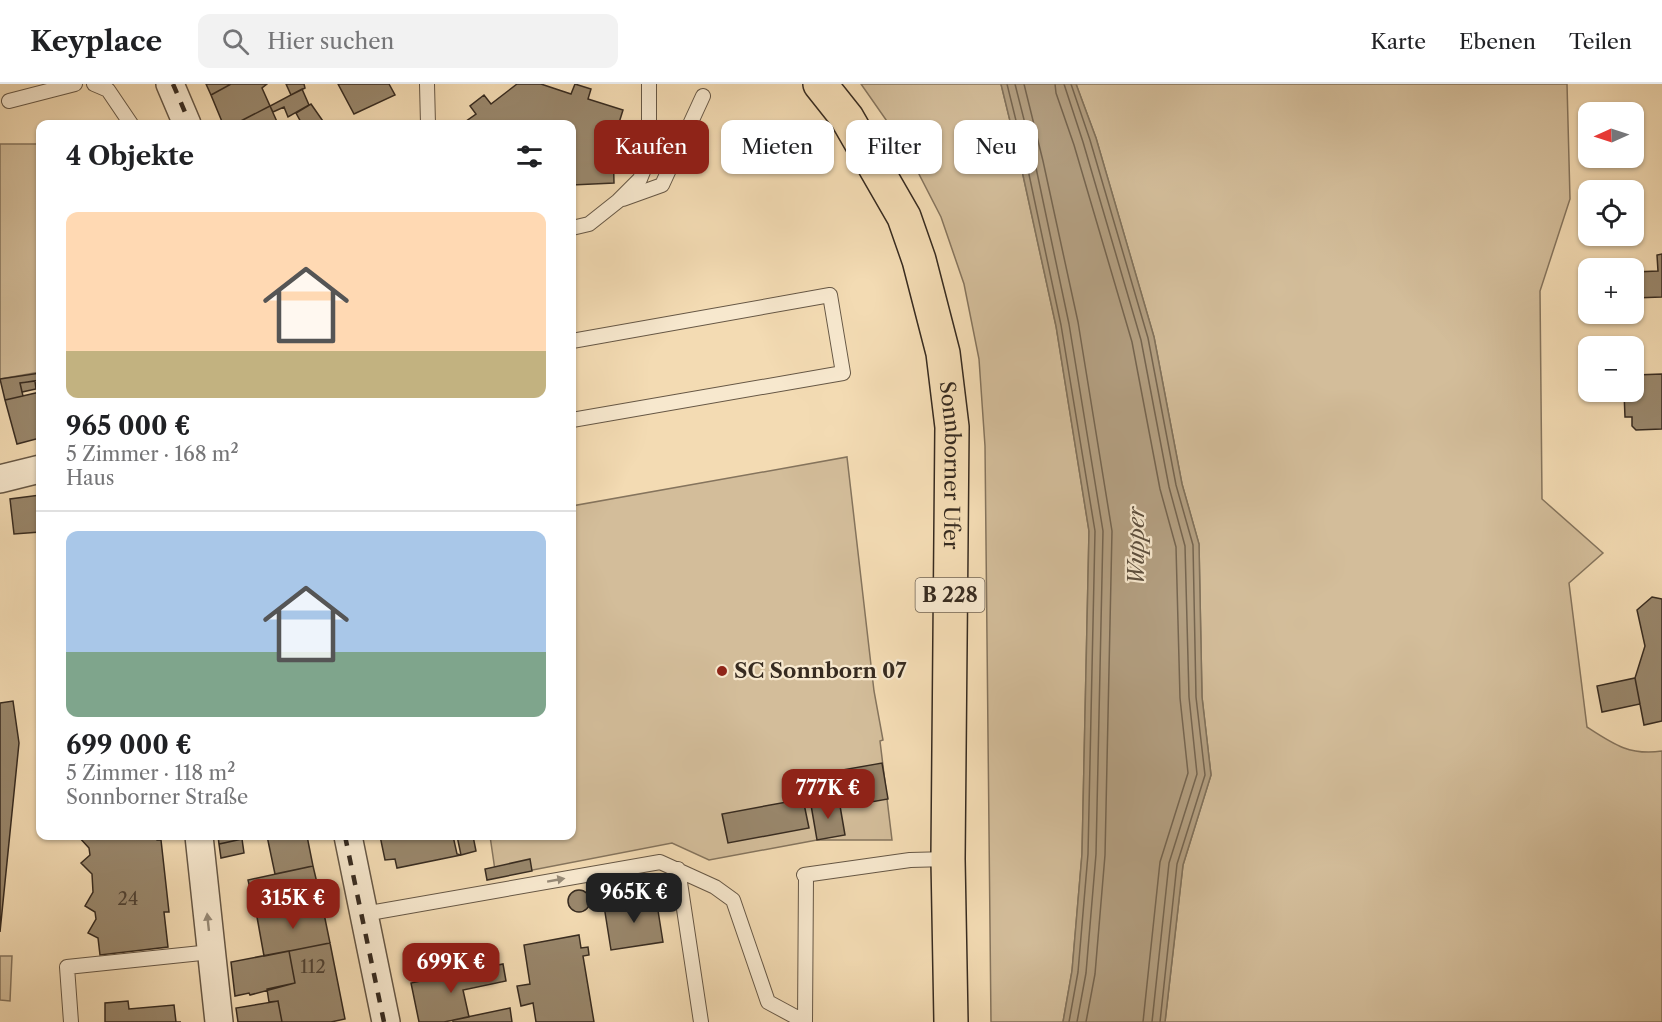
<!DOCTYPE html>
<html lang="de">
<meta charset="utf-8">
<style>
body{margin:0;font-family:"Libre Caslon Text",serif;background:#f2f2f2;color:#202124;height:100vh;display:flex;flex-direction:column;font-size:22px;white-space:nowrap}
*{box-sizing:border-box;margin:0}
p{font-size:20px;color:#757577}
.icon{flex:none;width:33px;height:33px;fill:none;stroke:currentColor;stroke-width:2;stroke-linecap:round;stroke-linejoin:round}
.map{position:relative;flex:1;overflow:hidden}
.panel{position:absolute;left:36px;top:36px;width:540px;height:720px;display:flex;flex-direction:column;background:#fff;border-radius:12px;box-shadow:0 2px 4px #0004}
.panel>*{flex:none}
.hud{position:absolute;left:594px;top:36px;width:570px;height:54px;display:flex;gap:12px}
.needle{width:39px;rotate:267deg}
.buttons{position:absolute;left:1578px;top:18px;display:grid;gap:12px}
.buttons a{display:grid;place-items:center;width:66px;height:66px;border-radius:12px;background:#fff;box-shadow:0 2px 4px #0004;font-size:30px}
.price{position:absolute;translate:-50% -51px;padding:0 14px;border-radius:12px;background:#8f2418;color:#fff;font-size:20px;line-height:39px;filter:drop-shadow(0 2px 3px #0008)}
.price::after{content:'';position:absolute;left:50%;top:36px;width:18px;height:14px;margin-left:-9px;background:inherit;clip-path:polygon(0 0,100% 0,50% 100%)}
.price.on{background:#222;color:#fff}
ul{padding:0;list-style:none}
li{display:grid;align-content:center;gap:12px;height:318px;padding:0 30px}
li+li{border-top:2px solid #e0e0e0}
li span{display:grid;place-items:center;height:186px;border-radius:12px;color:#555}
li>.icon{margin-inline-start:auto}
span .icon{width:108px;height:108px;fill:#fffc;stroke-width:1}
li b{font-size:26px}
h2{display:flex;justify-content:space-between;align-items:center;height:72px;padding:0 30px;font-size:26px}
.tag{padding:0 21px;border-radius:12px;background:#fff;box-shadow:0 2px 4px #0004;font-size:21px;line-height:54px}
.tag.on{background:#8f2418;color:#fff}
header{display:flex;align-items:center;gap:36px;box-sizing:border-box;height:84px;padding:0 30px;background:#fff;border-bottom:2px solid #e0e0e0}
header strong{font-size:28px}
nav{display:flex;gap:33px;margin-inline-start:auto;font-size:21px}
.search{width:420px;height:54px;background:#f2f2f2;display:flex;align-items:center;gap:15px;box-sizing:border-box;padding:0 21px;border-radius:12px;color:#757577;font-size:22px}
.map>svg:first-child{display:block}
.green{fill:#d3bd9a;stroke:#85745d;stroke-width:1.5}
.water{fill:#b39f81;stroke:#81715a;stroke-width:1.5}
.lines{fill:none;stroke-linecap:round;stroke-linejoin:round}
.shore{stroke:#756550;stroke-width:1.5}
.building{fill:#99876c;stroke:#372b20;stroke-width:1.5}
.service-casing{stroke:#665745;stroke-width:16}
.minor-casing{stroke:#665745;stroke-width:30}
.primary-casing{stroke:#372b20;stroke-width:36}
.service{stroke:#f7e8ce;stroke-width:14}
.minor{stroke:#f7e8ce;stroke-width:27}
.primary{stroke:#f3dbb3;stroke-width:33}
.rail{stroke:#372b20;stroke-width:4.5;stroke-dasharray:10 10;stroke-linecap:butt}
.oneway{fill:#978a77}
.poi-dot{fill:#8f2418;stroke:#f7e8ce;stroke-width:2}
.labels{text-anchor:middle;stroke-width:4.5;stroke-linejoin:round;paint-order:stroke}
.number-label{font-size:18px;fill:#504233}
.shield{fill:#f7e8ce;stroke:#716454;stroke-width:1.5}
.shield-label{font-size:20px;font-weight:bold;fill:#372b20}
.street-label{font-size:21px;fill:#372b20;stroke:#f7e8ce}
.poi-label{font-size:21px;font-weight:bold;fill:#372b20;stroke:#f7e8ce;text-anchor:start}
.water-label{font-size:22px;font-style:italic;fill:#5c4e3d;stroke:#f7e8ce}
</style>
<header>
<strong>Keyplace</strong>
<div class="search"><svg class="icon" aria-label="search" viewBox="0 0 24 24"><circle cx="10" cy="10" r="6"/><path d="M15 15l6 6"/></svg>Hier suchen</div>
<nav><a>Karte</a><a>Ebenen</a><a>Teilen</a></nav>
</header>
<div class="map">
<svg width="1662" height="938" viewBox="0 0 1662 938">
<rect width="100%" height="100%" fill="#f3dbb3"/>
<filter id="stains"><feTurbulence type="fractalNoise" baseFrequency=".00333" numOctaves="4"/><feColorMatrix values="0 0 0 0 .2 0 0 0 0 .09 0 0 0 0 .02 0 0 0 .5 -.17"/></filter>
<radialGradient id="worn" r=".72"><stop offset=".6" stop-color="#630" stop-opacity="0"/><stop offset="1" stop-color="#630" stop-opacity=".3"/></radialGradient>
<!-- green -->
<path class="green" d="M861 0H1001L1021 82 1056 242 1089 447 1082 770 1072 887 1063 938H991L985 362 979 275 964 200 941 133 905 63Z
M1076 0H1567L1570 115 1540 207 1542 415 1603 469 1569 499 1587 643C1613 660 1630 672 1662 667V938H1165L1183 781 1211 691 1202 613 1199 460 1182 400 1154 253 1096 54Z
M0 60H40V288L0 295Z
M847 373 874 607 883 656 880 657 892 756H817L709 776 672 759 496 793 490 752H572V422Z
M0 872H12L10 917 0 916Z"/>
<!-- water -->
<path class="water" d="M1001 0H1076L1096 54 1154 253 1182 400 1199 460 1202 613 1211 691 1183 781 1165 938H1063L1072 887 1082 770 1089 447 1056 242 1021 82Z"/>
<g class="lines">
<!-- shore -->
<path class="shore" d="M1007 0 1027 81 1061 241 1095 447 1088 770 1078 888 1069 938
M1015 0 1035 79 1069 240 1103 447 1096 770 1086 889 1077 938
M1024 0 1043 77 1078 238 1112 447 1105 771 1095 890 1086 938
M1055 0 1056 9 1074 61 1132 258 1160 405 1176 463 1180 614 1188 689 1160 778 1143 938
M1064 0 1083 58 1141 256 1169 403 1185 462 1189 613 1197 690 1169 779 1152 938
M1071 0 1090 56 1148 254 1176 401 1193 461 1196 613 1205 691 1177 780 1160 938"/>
</g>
<!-- building -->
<path class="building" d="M206 0H231L211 11Z
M231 0H267L262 4 270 22 235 40H223L211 11Z
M286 0H304L305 4 291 11Z
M338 0H389L395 11 354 30Z
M517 0H541L571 10 575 0 591 5 588 15 623 26 613 58 614 99 572 101V40H462L476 30 470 22 484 11 491 20Z
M302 5 309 21 288 33 284 23 273 28 270 22Z
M311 20 325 40H302L296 29Z
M270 22 278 40H235Z
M1662 170V213L1634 214V188L1658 187 1657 171Z
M40 289V296L20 299 23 312 5 316 0 295Z
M1662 290V345L1636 346 1632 342V333H1625L1624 308H1634L1635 291Z
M35 297 36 305 22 308 20 299Z
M40 308V354L17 360 5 316Z
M40 411V448L14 450 10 415Z
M1652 513 1662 515V637L1644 641 1635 594 1645 562 1637 526Z
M1635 594 1640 620 1602 628 1597 602Z
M13 617 19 659 0 848V619Z
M882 679 888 715 849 722 842 686Z
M803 715 809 744 728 759 722 730Z
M839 716 845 751 817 756 811 721Z
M78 752H156L157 756H161L169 828H164L168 863 100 871 98 854 88 849 96 835 95 828 85 822 93 808 92 790 81 779 90 771 89 764Z
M218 752H252V753L219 760Z
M267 752H307L313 782 275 790Z
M380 752H453L457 770 461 771 397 784 395 775 385 776Z
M457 752H473L476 767 461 771Z
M242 755 244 769 221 774 219 760Z
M530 775 532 787 487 796 485 785Z
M313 782 322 820 257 833 248 796Z
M568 817a11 11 0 1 1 22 0a11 11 0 1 1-22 0Z
M656 814 663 858 611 866 604 822Z
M322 820 330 859 264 872 257 833Z
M579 851 581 864 588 863 589 871 583 872 594 938H536L533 919 521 922 517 902 530 900 524 861Z
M330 859 345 935 331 938H282L278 917 269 918 267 905 295 899 289 867Z
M289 867 295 899 250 911 249 909 235 912 231 878Z
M503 880 506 897 463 906 469 933 444 938H419L411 899Z
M128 917 129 925 174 921 176 938H181H105V919Z
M278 917 282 938H238L236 924Z
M510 924 512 938H453V936Z"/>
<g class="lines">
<!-- service casing -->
<g class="service-casing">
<path id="service" d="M94 0 108 6 131 40
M427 0 428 40
M9 17 75 0
M623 115 662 101 703 12
M572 144 589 140 618 117 640 95 649 73V0
M572 257 830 211 843 289 572 336
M678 785 701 938
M804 791 910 776 948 775
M364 830 660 778 715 803 733 816 768 918 805 938
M71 938 67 883 211 868
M805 938 806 792"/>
</g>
<!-- minor casing -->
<g class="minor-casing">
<path id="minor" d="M170 0 187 40
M0 395 40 385
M199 752 219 938
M348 752 386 938"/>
</g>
<!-- primary casing -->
<g class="primary-casing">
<g id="primary">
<path id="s1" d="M820 0 847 34 904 133 919 176 943 269 952 343 948 775 951 938"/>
</g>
</g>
<!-- service -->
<use href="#service" class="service"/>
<!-- minor -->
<use href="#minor" class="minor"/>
<!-- primary -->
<use href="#primary" class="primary"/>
<!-- rail -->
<path class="rail" d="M173 0 190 40
M345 752 384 938"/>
</g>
<!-- one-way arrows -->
<defs><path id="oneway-solid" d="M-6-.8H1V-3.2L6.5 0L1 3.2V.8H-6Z" transform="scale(1.5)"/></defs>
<g class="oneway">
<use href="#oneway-solid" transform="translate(556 796) rotate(-10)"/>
<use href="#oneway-solid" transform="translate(208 838) rotate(-96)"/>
</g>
<!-- markers -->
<circle class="poi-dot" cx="722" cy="587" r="6"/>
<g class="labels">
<!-- number labels -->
<g class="number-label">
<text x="128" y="821">24</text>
<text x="313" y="889">112</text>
</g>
<!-- shield labels -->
<rect class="shield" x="915.5" y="494" width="69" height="34" rx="4.5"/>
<g class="shield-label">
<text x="950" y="518">B 228</text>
</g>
<!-- street labels -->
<g class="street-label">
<text dy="7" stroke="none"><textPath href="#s1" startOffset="412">Sonnborner Ufer</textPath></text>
</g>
<!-- poi labels -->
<g class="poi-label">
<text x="734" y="594">SC Sonnborn 07</text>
</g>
<!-- water labels -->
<g class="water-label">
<text transform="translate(1136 462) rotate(-90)" y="8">Wupper</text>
</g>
</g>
<rect width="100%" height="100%" filter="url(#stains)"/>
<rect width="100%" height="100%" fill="url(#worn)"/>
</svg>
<div class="buttons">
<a><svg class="needle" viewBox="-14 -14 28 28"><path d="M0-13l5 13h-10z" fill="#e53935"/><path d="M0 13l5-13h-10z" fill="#757577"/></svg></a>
<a><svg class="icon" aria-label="locate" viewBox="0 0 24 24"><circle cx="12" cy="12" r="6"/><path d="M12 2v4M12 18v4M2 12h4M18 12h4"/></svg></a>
<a>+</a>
<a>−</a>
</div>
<b class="price" style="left:828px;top:736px">777K €</b>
<b class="price on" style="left:634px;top:840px">965K €</b>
<b class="price" style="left:293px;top:846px">315K €</b>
<b class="price" style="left:451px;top:910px">699K €</b>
<div class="hud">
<a class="tag on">Kaufen</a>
<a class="tag">Mieten</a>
<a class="tag">Filter</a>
<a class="tag">Neu</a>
</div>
<section class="panel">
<h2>4 Objekte<svg class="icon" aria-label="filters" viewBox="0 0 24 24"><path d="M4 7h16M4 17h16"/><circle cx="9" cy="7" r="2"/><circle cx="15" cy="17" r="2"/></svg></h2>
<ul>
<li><span style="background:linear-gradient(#ffd9b3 75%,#c2b280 0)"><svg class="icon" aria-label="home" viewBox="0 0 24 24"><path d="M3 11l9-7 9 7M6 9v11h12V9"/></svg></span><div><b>965 000 €</b><p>5 Zimmer · 168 m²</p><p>Haus</p></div></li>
<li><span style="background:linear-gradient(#a9c7e8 65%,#7fa58c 0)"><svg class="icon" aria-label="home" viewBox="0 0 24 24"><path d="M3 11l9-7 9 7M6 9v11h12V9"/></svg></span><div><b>699 000 €</b><p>5 Zimmer · 118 m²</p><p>Sonnborner Straße</p></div></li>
</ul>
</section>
</div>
